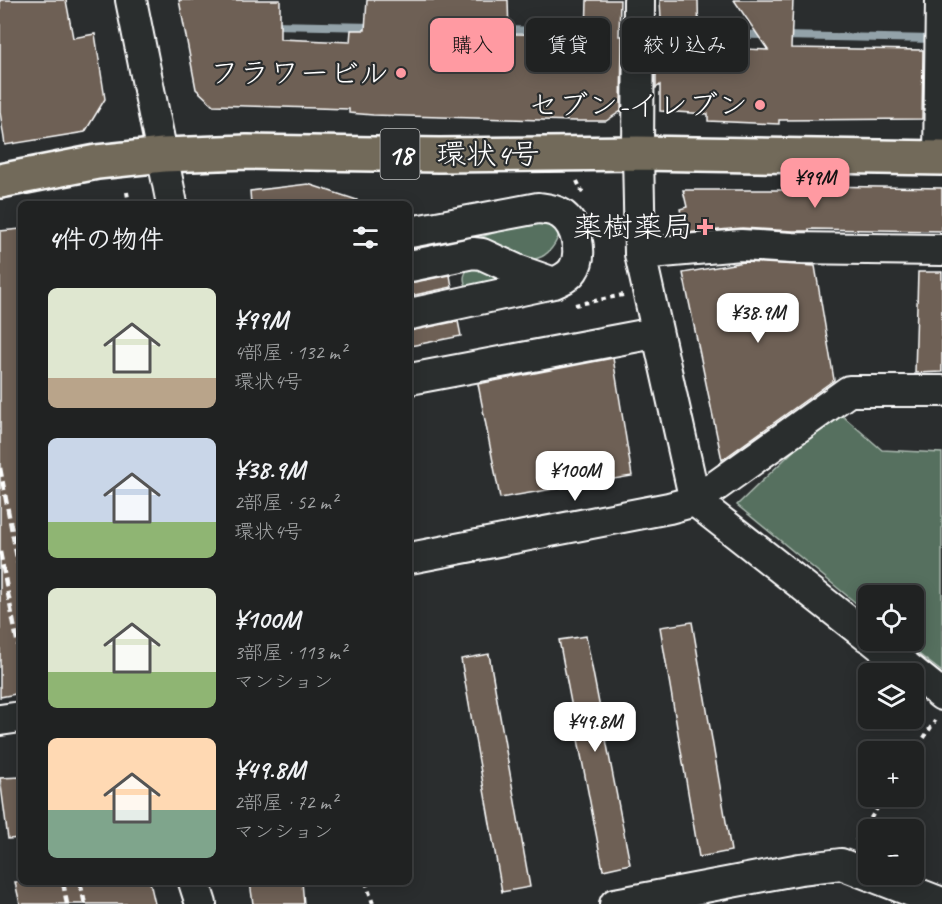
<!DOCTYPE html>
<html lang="ja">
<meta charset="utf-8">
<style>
body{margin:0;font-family:Caveat,"Klee One",sans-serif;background:#2d2f2f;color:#f1f3f6;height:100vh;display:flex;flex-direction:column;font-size:22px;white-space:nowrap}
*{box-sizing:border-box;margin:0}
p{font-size:20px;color:#a2a4a5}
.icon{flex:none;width:33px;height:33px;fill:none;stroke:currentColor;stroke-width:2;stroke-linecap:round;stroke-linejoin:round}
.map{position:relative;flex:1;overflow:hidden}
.details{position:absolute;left:18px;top:201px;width:394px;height:684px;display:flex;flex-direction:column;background:#202222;border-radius:9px;box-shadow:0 3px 15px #0003,0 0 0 2px #3d3f40}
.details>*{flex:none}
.banner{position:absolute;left:430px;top:18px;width:422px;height:54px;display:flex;gap:12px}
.buttons{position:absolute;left:858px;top:585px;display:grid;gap:12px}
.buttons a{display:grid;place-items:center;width:66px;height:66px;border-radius:9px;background:#202222;box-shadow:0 3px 15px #0003,0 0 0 2px #3d3f40;font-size:30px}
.price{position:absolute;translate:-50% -51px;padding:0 14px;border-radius:12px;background:#fff;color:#222;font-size:20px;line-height:39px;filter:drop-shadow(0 2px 3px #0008)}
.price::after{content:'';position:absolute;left:50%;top:36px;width:18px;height:14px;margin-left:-9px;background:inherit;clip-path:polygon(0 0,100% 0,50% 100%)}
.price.on{background:#ff9aa2;color:#111}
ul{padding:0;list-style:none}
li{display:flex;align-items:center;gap:18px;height:150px;padding:0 30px}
li span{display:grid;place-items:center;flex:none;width:168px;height:120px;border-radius:9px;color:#555}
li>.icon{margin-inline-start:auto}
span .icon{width:72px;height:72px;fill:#fffc;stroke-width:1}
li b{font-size:26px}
h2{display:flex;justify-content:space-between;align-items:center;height:72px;padding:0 30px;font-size:26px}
.tag{padding:0 21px;border-radius:9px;background:#202222;box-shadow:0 3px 15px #0003,0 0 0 2px #3d3f40;font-size:21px;line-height:54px}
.tag.on{background:#ff9aa2;color:#111}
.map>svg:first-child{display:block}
.green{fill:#56705f;stroke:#aab8af;stroke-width:1.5}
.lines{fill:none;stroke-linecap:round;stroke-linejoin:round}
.stream{stroke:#93a2a9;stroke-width:8}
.building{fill:#6e6054;stroke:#fff;stroke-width:1.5}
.minor-casing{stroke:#fff;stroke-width:34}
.major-casing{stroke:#fff;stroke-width:38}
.path{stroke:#fff;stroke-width:4;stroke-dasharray:4.5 4.5;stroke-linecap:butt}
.minor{stroke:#2a2d2e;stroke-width:30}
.major{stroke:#726b5a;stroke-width:33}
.rail{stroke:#fff;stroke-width:4.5;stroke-dasharray:9 4.5;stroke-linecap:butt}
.poi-dot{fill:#ff9aa2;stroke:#2a2d2e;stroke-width:2}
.labels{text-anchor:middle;stroke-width:4.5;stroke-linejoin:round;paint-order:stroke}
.shield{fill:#2a2d2e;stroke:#bfc0c0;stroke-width:1.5}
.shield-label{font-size:28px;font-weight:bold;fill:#fff}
.poi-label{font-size:30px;fill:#fff;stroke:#2a2d2e;text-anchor:end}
.street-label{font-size:30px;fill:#fff;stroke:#2a2d2e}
</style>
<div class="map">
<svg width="942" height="904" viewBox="0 0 942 904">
<rect width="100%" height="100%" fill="#2a2d2e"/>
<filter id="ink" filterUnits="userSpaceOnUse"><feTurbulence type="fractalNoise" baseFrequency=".0167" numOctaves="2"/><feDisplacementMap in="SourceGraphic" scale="12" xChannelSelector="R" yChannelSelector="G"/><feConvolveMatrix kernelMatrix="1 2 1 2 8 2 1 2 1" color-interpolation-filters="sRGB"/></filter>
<g filter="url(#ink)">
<!-- green -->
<path class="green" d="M540 215 560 232C544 279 507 255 478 238 499 232 519 222 540 215Z
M475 263 495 276V281L469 290C460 279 464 271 475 263Z
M836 410 882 450 942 453V672L902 641 914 640V596H868V613L737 505Z"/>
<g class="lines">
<!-- stream -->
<path class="stream" d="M272 25 374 27
M500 30 596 32
M644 33H671
M689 34 767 35
M782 36 935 39"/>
</g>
<!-- building -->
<path class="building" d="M0 0H66L73 38 95 34 105 99 85 132 5 145 0 112Z
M179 0H280V39L350 42 351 30H365L367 0H508L509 34 586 35 587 0H620L619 36H622L621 111 606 121H574L373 115 349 113V109L213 105 196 89Z
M660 0H698L699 47 768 50 734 0H793L791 48 923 50 922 119 779 120V124L708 121V114L660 111V85L656 88V37H662Z
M308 184 357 200 356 204H251L250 191Z
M818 186 942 188V231L809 229V231H793L742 228 685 233 680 209 687 207 683 190H818Z
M21 229V693L0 697V231Z
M744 262 815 266 834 380 722 460 683 273Z
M918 272H942V372L915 373Z
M450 275 452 287 410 296V283Z
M458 321 461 336 410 346V331Z
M613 358 632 476 500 498 478 384Z
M692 622 731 851 699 857 660 627Z
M586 636 630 864 603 870 559 640Z
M489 654 530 887 502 892 461 659Z
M21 777V838L8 839 0 778Z
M15 882H150L155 904H20Z
M250 882H302L304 904H253Z"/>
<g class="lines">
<!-- minor casing -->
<g class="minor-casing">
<path id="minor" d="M131 0 172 204
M639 0 638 153 640 254 695 501 868 637
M939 158 941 0
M410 232 538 208C546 209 553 209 561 214 576 224 584 254 573 270 568 277 561 280 554 283L410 314
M640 254 741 245 792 248 942 250
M410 266 473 253 482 254 517 270 554 283
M410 379 644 335
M410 558 669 508 695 501 849 391H942
M873 640 942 695
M0 720 21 717
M194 882 201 904
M615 904 800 869 841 864 942 903"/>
</g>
<!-- major casing -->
<g class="major-casing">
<path id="major" d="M0 181 97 162 163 155 247 152 439 155 638 153 942 158"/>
</g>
<!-- path -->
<path class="path" d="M577 181 584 196
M127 192 129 204
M575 305 623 295
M914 753 935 721
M856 841 885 796
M366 882 373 904"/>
<!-- minor -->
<use href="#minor" class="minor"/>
<!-- major -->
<use href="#major" class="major"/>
<!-- rail -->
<path class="rail" d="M0 468 21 579
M0 552 21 661
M63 882 67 904
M80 882 85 904"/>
</g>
</g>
<!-- markers -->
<g class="poi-dot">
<circle cx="401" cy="73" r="6"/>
<circle cx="760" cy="105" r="6"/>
<path d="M702 218h6v6h6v6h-6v6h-6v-6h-6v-6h6z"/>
</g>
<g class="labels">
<!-- shield labels -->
<rect class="shield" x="380.5" y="129" width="39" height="50" rx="4.5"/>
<g class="shield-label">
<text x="400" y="164">18</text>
</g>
<!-- poi labels -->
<g class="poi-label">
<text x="389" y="83">フラワービル</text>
<text x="748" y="115">セブン-イレブン</text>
<text x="693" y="237">薬樹薬局</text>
</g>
<!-- street labels -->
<g class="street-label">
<text x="488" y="164">環状4号</text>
</g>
</g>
</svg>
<div class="buttons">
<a><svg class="icon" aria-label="locate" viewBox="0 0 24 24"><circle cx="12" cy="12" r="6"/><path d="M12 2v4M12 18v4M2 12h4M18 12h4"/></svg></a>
<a><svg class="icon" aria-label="layers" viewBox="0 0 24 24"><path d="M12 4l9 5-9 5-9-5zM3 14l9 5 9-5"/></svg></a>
<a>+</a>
<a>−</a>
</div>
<b class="price on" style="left:815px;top:209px">¥99M</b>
<b class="price" style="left:758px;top:344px">¥38.9M</b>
<b class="price" style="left:575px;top:502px">¥100M</b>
<b class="price" style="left:595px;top:753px">¥49.8M</b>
<div class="banner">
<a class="tag on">購入</a>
<a class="tag">賃貸</a>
<a class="tag">絞り込み</a>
</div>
<section class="details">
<h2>4件の物件<svg class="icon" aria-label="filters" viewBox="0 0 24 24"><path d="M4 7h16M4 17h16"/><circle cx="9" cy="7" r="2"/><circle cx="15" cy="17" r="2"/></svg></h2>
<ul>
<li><span style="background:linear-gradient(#dfe7d0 75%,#b9a48a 0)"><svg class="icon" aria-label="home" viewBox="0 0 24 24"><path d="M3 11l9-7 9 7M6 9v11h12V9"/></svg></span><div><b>¥99M</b><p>4部屋 · 132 m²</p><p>環状4号</p></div></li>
<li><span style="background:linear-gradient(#c9d6e8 70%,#8fb573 0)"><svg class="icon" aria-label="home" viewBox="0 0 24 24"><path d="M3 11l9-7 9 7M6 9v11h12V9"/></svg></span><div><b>¥38.9M</b><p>2部屋 · 52 m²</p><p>環状4号</p></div></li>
<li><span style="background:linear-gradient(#dfe7d0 70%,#8fb573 0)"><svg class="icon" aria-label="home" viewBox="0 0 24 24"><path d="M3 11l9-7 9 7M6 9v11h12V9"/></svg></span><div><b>¥100M</b><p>3部屋 · 113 m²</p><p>マンション</p></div></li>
<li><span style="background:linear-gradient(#ffd9b3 60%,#7fa58c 0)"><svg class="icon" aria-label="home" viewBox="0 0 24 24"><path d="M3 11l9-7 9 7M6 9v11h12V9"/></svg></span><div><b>¥49.8M</b><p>2部屋 · 72 m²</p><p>マンション</p></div></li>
</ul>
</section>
</div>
